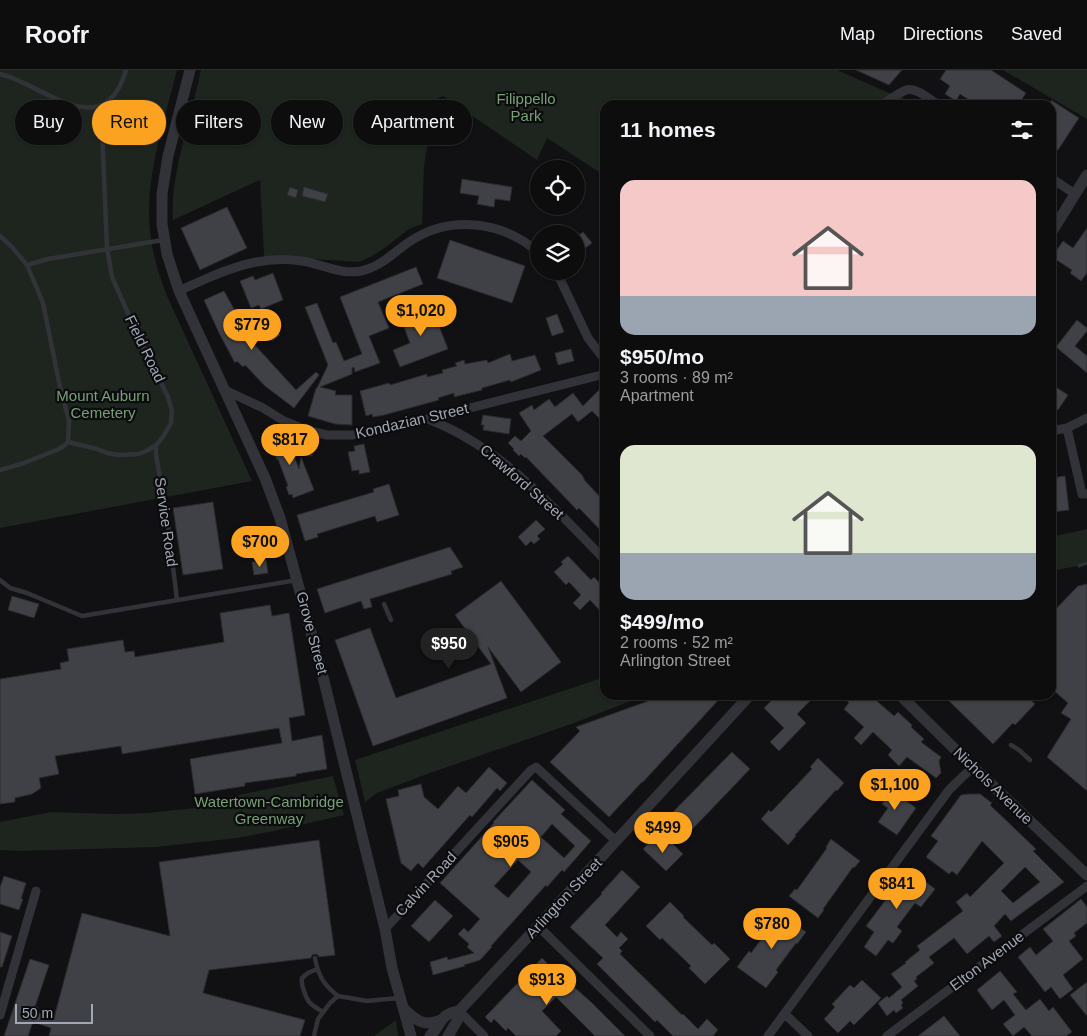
<!DOCTYPE html>
<meta charset="utf-8">
<style>
body{margin:0;font-family:Arial,sans-serif;background:#1b1b1c;color:#f1f3f6;height:100vh;display:flex;flex-direction:column;font-size:19px;white-space:nowrap}
*{box-sizing:border-box;margin:0}
p{font-size:16px;color:#9a9c9e}
.icon{flex:none;width:28px;height:28px;fill:none;stroke:currentColor;stroke-width:2;stroke-linecap:round;stroke-linejoin:round}
.map{position:relative;flex:1;overflow:hidden}
.side{position:absolute;left:600px;top:30px;width:456px;height:600px;display:flex;flex-direction:column;background:#0d0d0e;border-radius:15px;box-shadow:0 1px 4px #0004,0 0 0 1px #2d2d2e}
.side>*{flex:none}
.banner{position:absolute;left:15px;top:30px;width:475px;height:45px;display:flex;gap:10px}
.buttons{position:absolute;left:530px;top:90px;display:grid;gap:10px}
.buttons a{display:grid;place-items:center;width:55px;height:55px;border-radius:50%;background:#0d0d0e;box-shadow:0 1px 4px #0004,0 0 0 1px #2d2d2e;font-size:25px}
.scale{position:absolute;left:15px;bottom:12px;width:78px;box-sizing:border-box;padding-left:5px;border:2px solid #a1a8b4;border-top:0;font-size:14px;line-height:18px;white-space:nowrap;color:#a1a8b4;-webkit-text-stroke:4px #0c0c0e;paint-order:stroke}
.price{position:absolute;translate:-50% -42px;padding:0 11px;border-radius:18px;background:#fba321;color:#111;font-size:16px;line-height:32px;filter:drop-shadow(0 1px 2px #0008)}
.price::after{content:'';position:absolute;left:50%;top:30px;width:15px;height:11px;margin-left:-8px;background:inherit;clip-path:polygon(0 0,100% 0,50% 100%)}
.price.on{background:#222;color:#fff}
ul{padding:0;list-style:none}
li{display:grid;align-content:center;gap:10px;height:265px;padding:0 20px}
li span{display:grid;place-items:center;height:155px;border-radius:15px;color:#555}
li>.icon{margin-inline-start:auto}
span .icon{width:90px;height:90px;fill:#fffc;stroke-width:1}
li b{font-size:21px}
h2{display:flex;justify-content:space-between;align-items:center;height:60px;padding:0 20px;font-size:21px}
.tag{padding:0 18px;border-radius:22px;background:#0d0d0e;box-shadow:0 1px 4px #0004,0 0 0 1px #2d2d2e;font-size:18px;line-height:45px}
.tag.on{background:#fba321;color:#111}
header{display:flex;align-items:center;gap:30px;box-sizing:border-box;height:70px;padding:0 25px;background:#0d0d0e;border-bottom:1px solid #2d2d2e}
header strong{font-size:24px}
nav{display:flex;gap:28px;margin-inline-start:auto;font-size:18px}
.map>svg:first-child{display:block}
.green{fill:#1d251e}
.lines{fill:none;stroke-linecap:round;stroke-linejoin:round}
.stream{stroke:#293339;stroke-width:3}
.building{fill:#404146;stroke:#2b2b2f;fill-rule:evenodd}
.service{stroke:#323338;stroke-width:4.5}
.minor{stroke:#323338;stroke-width:9}
.tertiary{stroke:#323338;stroke-width:11}
.labels{text-anchor:middle;stroke-width:4.5;stroke-linejoin:round;paint-order:stroke}
.park-label{font-size:15px;fill:#77a077;stroke:#0c0c0e}
.street-label{font-size:15px;fill:#a1a8b4;stroke:#0c0c0e}
</style>
<header>
<strong>Roofr</strong>
<nav><a>Map</a><a>Directions</a><a>Saved</a></nav>
</header>
<div class="map">
<svg width="1087" height="966" viewBox="0 0 1087 966">
<rect width="100%" height="100%" fill="#111113"/>
<!-- green -->
<path class="green" d="M0 0H177C163 56 143 112 151 170 154 189 160 208 167 226L252 411 0 458Z
M201 0H837L889 23 904 28 899 35H605V110L599 102 547 68 537 90 443 26 435 30 424 96 422 154 409 159 386 177 372 186 359 192 264 186 260 110 173 150C171 121 178 93 185 65 191 43 196 22 201 0Z
M1003 0H1087V49Z
M1087 459V494L1051 501V467Z
M605 607V625H646L574 653 427 704 377 723 365 732 355 690Z
M333 706 344 745 274 761 237 768 156 777 20 781 0 780V752L51 742 114 744 148 743 195 738 208 731Z
M396 950 398 966H374Z"/>
<g class="lines">
<!-- stream -->
<path class="stream" d="M1079 496 1087 493"/>
</g>
<!-- building -->
<path class="building" d="M856 0H902L889 15Z
M946 0H991L1026 23 1018 35H977L960 24 956 31 945 24 950 16 940 9Z
M1051 30 1079 48 1058 80 1051 76Z
M462 109 512 117 510 131 495 129 494 137 477 134 479 126 460 123Z
M290 117 298 120 296 128 287 125Z
M304 117 328 124 325 132 302 126Z
M227 137 247 178 200 200 181 158Z
M1087 158V203L1081 211 1070 203 1072 200 1052 187 1063 171 1073 178Z
M583 162 592 173 576 185V167Z
M450 170 525 196 512 233 437 208Z
M416 197 423 214 378 232 389 258 369 266 380 293 355 302 354 297 352 298V304L320 317 336 321 335 325H352V355L335 354 308 346 316 318H317L328 295 305 237 317 233 333 273 336 272 344 291 362 284 340 227Z
M273 203 283 230 261 239 259 235 251 238 240 211 253 206 255 210Z
M224 221 253 273 296 320 316 302 319 305 294 338 265 316 245 295 243 297 237 291 235 293 219 263 204 230Z
M430 230 439 251H437L448 279 400 297 393 280 410 273 401 249 420 241 419 239 428 236Z
M557 244 564 262 552 266 546 248Z
M1077 250 1087 258V261L1075 276 1087 286V303L1056 277Z
M271 254 280 265 272 271 263 260Z
M571 279 574 291 558 295 555 283Z
M510 284 512 291 535 285 541 300 511 312 510 310 482 318V320L454 327V323L438 328 439 330 384 345 373 347 372 344 366 346 360 321 389 313 390 315 427 304V307L443 303 442 300 457 296 455 293 464 290 465 294 487 290 488 293Z
M1051 314 1068 325 1058 340 1051 335Z
M600 319 605 324V354L592 341 578 352 572 344 543 366 582 405 585 411 605 432V465L579 438 577 440 526 387 525 388 521 384 519 386 513 380 514 379 508 373 515 366 521 371 531 361 519 343 532 335 534 340 549 329 555 337 573 323 583 336Z
M483 345 511 349 509 364 483 360 484 355H481Z
M285 362 299 399 301 387 314 420 293 428 292 424 289 425 286 417 288 416 278 389 277 390 273 380 271 381 270 378 267 379 264 370Z
M364 374 370 402 359 404V400L352 401 348 382 355 381 354 376Z
M303 375 314 376 312 386 302 385Z
M1065 406 1069 440 1052 442 1051 408Z
M389 414 399 445 377 452 375 446 317 464 318 467 305 471 297 445 374 422 373 419Z
M213 432 223 499 183 505 173 438Z
M536 450 545 459 537 466 540 469 534 474 531 471 526 476 518 467Z
M450 477 463 497 451 501 452 504 370 529 372 537 364 539 361 531 325 543 317 519Z
M568 486 591 510 594 507 604 518 600 522 605 527V546L590 530 580 540 573 533 581 525 569 512 566 515 554 502 563 494 561 492Z
M266 490 268 503 254 505 252 492Z
M501 511 561 592 521 622 488 577 507 628 373 676 335 570 370 558 396 628 491 594 455 545Z
M1087 514V721L1047 687 1071 649 1061 643 1068 633 1051 618V544L1078 516Z
M12 526 39 534 34 548 8 540Z
M270 535 272 546 289 543 305 645 289 648 292 671 322 665 327 699 296 704V706L245 713V716L195 724 190 689 282 673 279 658 122 684 121 676 55 686 59 704 39 708 41 718 32 724 15 728V732L0 734V609L61 599 60 593 69 591 67 579 123 570 125 582 134 581 135 587 224 572 220 543Z
M665 625H723L643 712H642L609 747 550 692 580 661 576 657Z
M777 625H803L810 631 797 644 806 653 779 681 770 672 784 658 764 638Z
M841 625H870L894 646 898 642 912 655 911 657 924 669 921 672 941 687 939 691 941 703 936 708 907 687 899 696 888 685 892 680 873 662 861 675 854 668 864 657 844 639 849 633Z
M943 625H1025L1035 634 1015 655 1013 653 993 674Z
M732 682 750 699 680 772 661 754Z
M818 688 844 713 837 721 836 720 795 765 796 766 788 775 761 749 769 740 771 742 812 699 810 697Z
M489 697 507 713 500 721 497 718 472 747 470 745 423 798 418 793 411 801 401 793 386 729 399 726 398 720 421 714 424 727 438 739 458 716 466 723Z
M532 710 565 740 561 744 591 771 564 802 562 800 547 817 546 815 491 876 492 877 480 890 464 895 465 896 433 905 430 892 447 887 448 890 474 883 467 877 469 874 458 864 464 858 468 862 480 849 440 813 494 753 493 752ZM552 754 575 776 564 788 541 767ZM518 790 531 802 508 828 494 816Z
M886 716 916 738 897 765 878 752 888 738 882 734 884 731 879 727Z
M969 724H980L992 733 990 735 1036 779 1033 781 1064 812 1011 851 1005 844 994 856 1002 866 994 872 989 866 967 884 954 868 929 887 934 893 916 907 917 909 914 911 918 916 901 930 903 933 901 935 903 938 896 943 894 940 887 946 878 933 887 926 889 928 902 917 891 904 906 893 905 892 920 880 917 876 963 841 956 832 967 823 970 827 1004 793 982 771 957 805 952 801 949 804 926 787 938 771 931 766 961 725ZM1025 797 1040 812 1013 833 1001 821Z
M653 769 664 779 671 772 683 784 666 801 643 779Z
M831 769 860 791 854 798 853 797 823 839 824 840 818 848 789 826 795 819 797 820 827 778 826 777Z
M319 770 335 885 319 887 318 885 315 884 312 885 311 888 209 900 203 923 305 950 300 966H49L51 958 33 952 28 966H4L30 889 49 895 35 937H38L36 942 54 948 82 843 170 866 159 792Z
M909 799 935 819 921 837 915 833 897 857 902 861 893 873 888 870 876 886 864 877 874 862 866 856Z
M622 800 640 817 605 855 617 867 621 862 628 869 619 878 622 881 620 884 682 945 683 944 698 959 707 949 718 960 713 966H673L657 950 655 952 597 894 603 888 570 857 602 824 601 823Z
M4 806 26 813 21 829H23L19 840 0 834V817Z
M1081 829 1087 837V853L1074 863 1076 866 1069 871 1083 889 1063 905 1073 919 1060 929 1051 917 1045 922 1018 887 1030 877 1036 885 1053 871 1043 859Z
M435 830 453 846 429 872 411 856Z
M670 832 684 846 683 847 712 875 714 873 730 889 705 914 689 898 691 896 662 868 660 870 646 856Z
M778 842 806 862 797 874 796 873 776 900 778 902 766 918 737 897 749 881 751 883 771 856 769 854Z
M0 862 12 866 2 897H0Z
M542 888 573 919 574 917 591 932 625 966H595L556 927 542 941 561 961 556 966H516L508 958 506 961 494 949 491 953 485 947Z
M1000 901 1017 922 1013 924 1026 940 1040 929 1049 941 1053 937 1072 962 1066 966H1032L1024 957 1013 966 1003 954 1015 945 1004 930 992 940 977 920Z
M862 910 881 928 854 955 850 951 838 963 824 949 835 937 832 934 850 915 854 918Z
M1087 912V946L1070 925Z
M944 946 960 966H918Z"/>
<g class="lines">
<!-- service -->
<path class="service" d="M0 4C44 15 104 76 126 0
M0 166 12 177 27 195 43 233 60 317 69 351 68 372 64 376 59 379 24 393 0 400
M27 195 48 189 163 170
M68 372 97 379 107 383 119 385 139 384 148 380 156 375 163 367 171 353 172 341 168 327 139 268 112 207 107 178 101 36
M156 375V385L167 447 177 530
M0 510 10 518 27 523 82 546 297 510
M384 534 391 550
M1011 675 1019 680 1030 690
M315 888C318 906 324 915 338 926
M317 899 308 903 302 908C301 913 302 916 304 921 308 934 312 935 323 942
M314 966 318 949 330 933 338 926 367 931 398 928"/>
<!-- minor -->
<path class="minor" d="M882 35C889 30 898 23 906 20 917 17 930 30 939 35
M1051 108 1075 124
M555 201 560 209 588 268 605 290
M179 221C189 216 199 212 210 207 241 194 268 186 302 191 322 194 341 205 361 201 381 197 394 182 409 172 450 144 503 151 539 183
M225 320 263 338 284 351 306 360 327 365H352L383 360 605 304
M428 349C502 378 551 435 605 490
M1067 358 1082 424H1087
M1051 361 1067 358 1087 348
M538 856 650 966
M385 859 531 700 536 697 616 771
M459 941 484 966
M785 944 808 966
M0 945 36 821
M768 966 949 720 958 711 973 697
M887 966 1087 816"/>
<!-- tertiary -->
<path class="tertiary" d="M190 0 168 86 162 124V154L167 184 179 221 265 408 280 448 322 603 385 859 392 898 411 966
M1051 163 1087 105
M900 625 973 697 1087 805
M404 939C417 951 424 957 441 950
M430 966C443 953 439 944 459 941
M448 966 457 951 459 941 538 856 750 625"/>
</g>
<g class="labels">
<!-- park labels -->
<g class="park-label">
<text x="526" y="34">Filippello<tspan x="526" dy="17">Park</tspan></text>
<text x="103" y="331">Mount Auburn<tspan x="103" dy="17">Cemetery</tspan></text>
<text x="269" y="737">Watertown-Cambridge<tspan x="269" dy="17">Greenway</tspan></text>
</g>
<!-- street labels -->
<g class="street-label">
<text transform="translate(145 279) rotate(64)" y="5">Field Road</text>
<text transform="translate(412 351) rotate(-13)" y="5">Kondazian Street</text>
<text transform="translate(522 412) rotate(41)" y="5">Crawford Street</text>
<text transform="translate(166 452) rotate(82)" y="5">Service Road</text>
<text transform="translate(312 563) rotate(75)" y="5">Grove Street</text>
<text transform="translate(993 716) rotate(44)" y="5">Nichols Avenue</text>
<text transform="translate(426 814) rotate(-47)" y="5">Calvin Road</text>
<text transform="translate(564 828) rotate(-47)" y="5">Arlington Street</text>
<text transform="translate(987 891) rotate(-37)" y="5">Elton Avenue</text>
</g>
</g>
</svg>
<div class="buttons">
<a><svg class="icon" aria-label="locate" viewBox="0 0 24 24"><circle cx="12" cy="12" r="6"/><path d="M12 2v4M12 18v4M2 12h4M18 12h4"/></svg></a>
<a><svg class="icon" aria-label="layers" viewBox="0 0 24 24"><path d="M12 4l9 5-9 5-9-5zM3 14l9 5 9-5"/></svg></a>
</div>
<div class="scale">50 m</div>
<b class="price" style="left:421px;top:267px">$1,020</b>
<b class="price" style="left:252px;top:281px">$779</b>
<b class="price" style="left:290px;top:396px">$817</b>
<b class="price" style="left:260px;top:498px">$700</b>
<b class="price on" style="left:449px;top:600px">$950</b>
<b class="price" style="left:895px;top:741px">$1,100</b>
<b class="price" style="left:663px;top:784px">$499</b>
<b class="price" style="left:511px;top:798px">$905</b>
<b class="price" style="left:897px;top:840px">$841</b>
<b class="price" style="left:772px;top:880px">$780</b>
<b class="price" style="left:547px;top:936px">$913</b>
<div class="banner">
<a class="tag">Buy</a>
<a class="tag on">Rent</a>
<a class="tag">Filters</a>
<a class="tag">New</a>
<a class="tag">Apartment</a>
</div>
<section class="side">
<h2>11 homes<svg class="icon" aria-label="filters" viewBox="0 0 24 24"><path d="M4 7h16M4 17h16"/><circle cx="9" cy="7" r="2"/><circle cx="15" cy="17" r="2"/></svg></h2>
<ul>
<li><span style="background:linear-gradient(#f6c9c9 75%,#9aa5b1 0)"><svg class="icon" aria-label="home" viewBox="0 0 24 24"><path d="M3 11l9-7 9 7M6 9v11h12V9"/></svg></span><div><b>$950/mo</b><p>3 rooms · 89 m²</p><p>Apartment</p></div></li>
<li><span style="background:linear-gradient(#dfe7d0 70%,#9aa5b1 0)"><svg class="icon" aria-label="home" viewBox="0 0 24 24"><path d="M3 11l9-7 9 7M6 9v11h12V9"/></svg></span><div><b>$499/mo</b><p>2 rooms · 52 m²</p><p>Arlington Street</p></div></li>
</ul>
</section>
</div>
